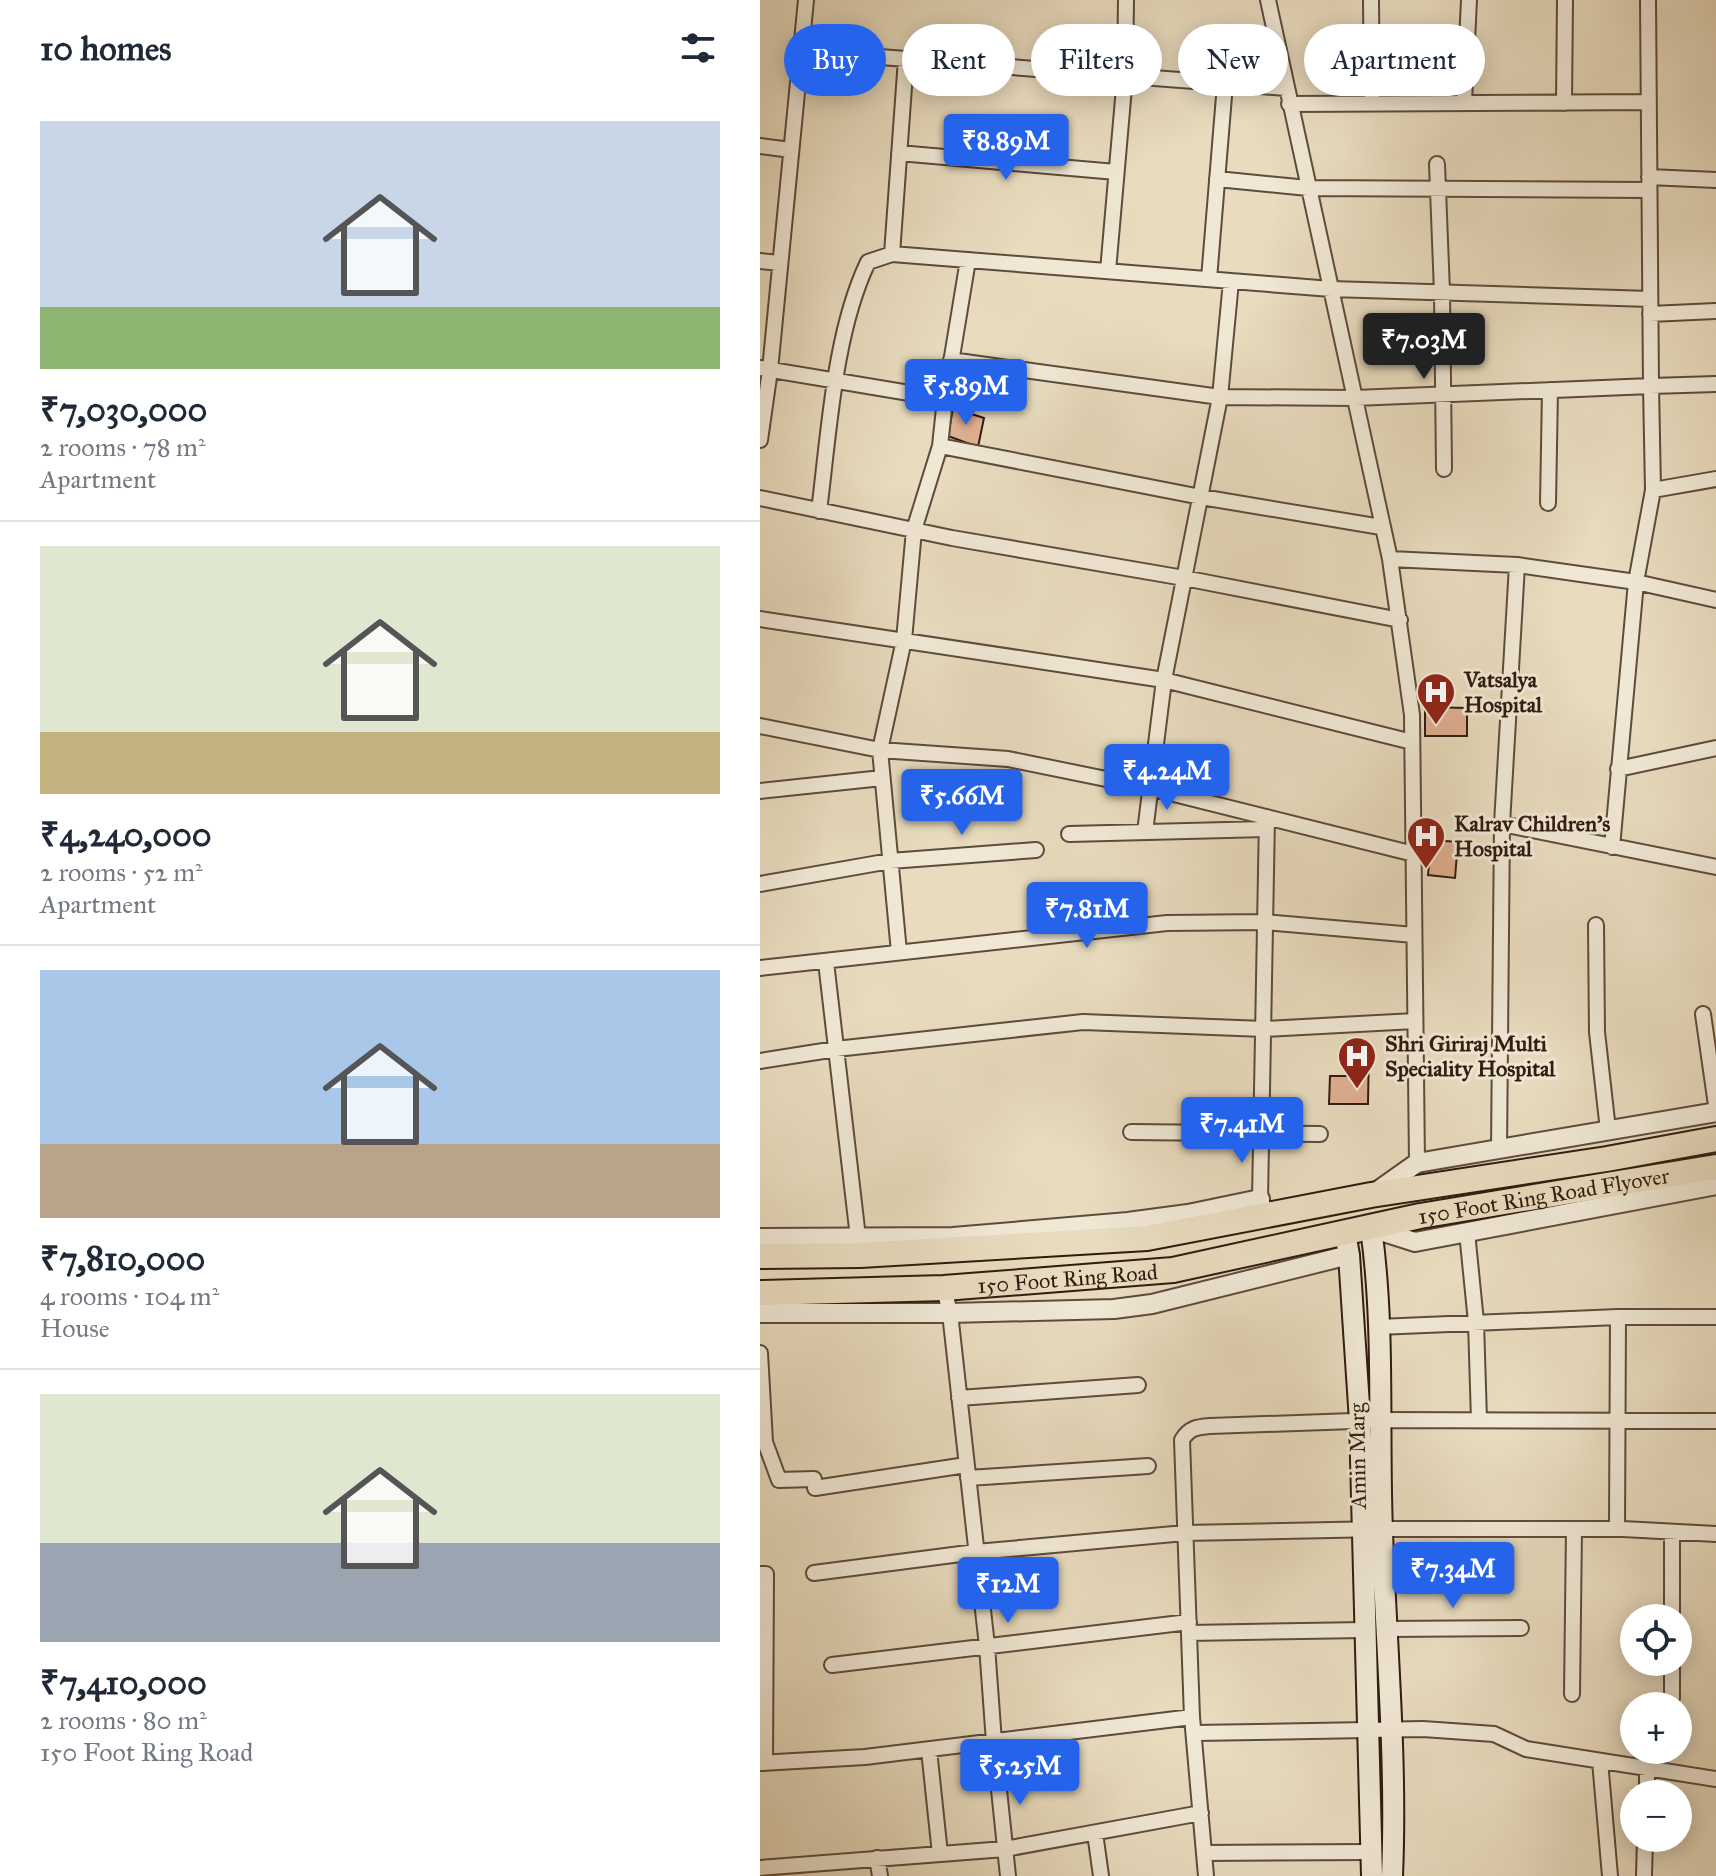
<!DOCTYPE html>
<meta charset="utf-8">
<style>
body{margin:0;font-family:"IM FELL Great Primer",serif;background:#f6f6f7;color:#1f2937;height:100vh;display:flex;flex-direction:column;font-size:30px;white-space:nowrap}
*{box-sizing:border-box;margin:0}
p{font-size:26px;color:#747a83}
.icon{flex:none;width:44px;height:44px;fill:none;stroke:currentColor;stroke-width:2;stroke-linecap:round;stroke-linejoin:round}
.map{position:relative;flex:1;overflow:hidden}
.side{display:flex;flex-direction:column;background:#fff;width:760px}
.side>*{flex:none}
.top-card{position:absolute;left:24px;top:24px;width:760px;height:72px;display:flex;gap:16px}
.buttons{position:absolute;left:860px;top:1604px;display:grid;gap:16px}
.buttons a{display:grid;place-items:center;width:72px;height:72px;border-radius:50%;background:#fff;box-shadow:0 4px 20px #0003;font-size:40px}
.price{position:absolute;translate:-50% -68px;padding:0 18px;border-radius:8px;background:#2563eb;color:#fff;font-size:26px;line-height:52px;filter:drop-shadow(0 2px 4px #0008)}
.price::after{content:'';position:absolute;left:50%;top:48px;width:24px;height:18px;margin-left:-12px;background:inherit;clip-path:polygon(0 0,100% 0,50% 100%)}
.price.active{background:#222;color:#fff}
ul{padding:0;list-style:none}
li{display:grid;align-content:center;gap:16px;height:424px;padding:0 40px}
li+li{border-top:2px solid #e0e1e3}
li span{display:grid;place-items:center;height:248px;border-radius:0px;color:#555}
li>.icon{margin-inline-start:auto}
span .icon{width:144px;height:144px;fill:#fffc;stroke-width:1}
li b{font-size:34px}
h2{display:flex;justify-content:space-between;align-items:center;height:96px;padding:0 40px;font-size:34px}
.chip{padding:0 28px;border-radius:36px;background:#fff;box-shadow:0 4px 20px #0003;font-size:28px;line-height:72px}
.chip.active{background:#2563eb;color:#fff}
main{display:flex;flex:1;min-height:0}
.map>svg:first-child{display:block}
.building{fill:#dfaf90;stroke:#301b10;stroke-width:2}
.lines{fill:none;stroke-linecap:round;stroke-linejoin:round}
.minor-casing{stroke:#5e4b3c;stroke-width:18}
.tertiary-casing{stroke:#5e4b3c;stroke-width:22}
.secondary-casing{stroke:#301b10;stroke-width:24}
.trunk-casing{stroke:#301b10;stroke-width:28}
.minor{stroke:#f0e8d5;stroke-width:14}
.tertiary{stroke:#f0e8d5;stroke-width:18}
.secondary{stroke:#f0e8d5;stroke-width:20}
.trunk{stroke:#e8dbbe;stroke-width:24}
.labels{text-anchor:middle;stroke-width:6;stroke-linejoin:round;paint-order:stroke}
.poi-label{font-size:22px;font-weight:bold;fill:#301b10;stroke:#f0e8d5;text-anchor:start}
.street-label{font-size:22px;fill:#301b10;stroke:#f0e8d5}
</style>
<main>
<section class="side">
<h2>10 homes<svg class="icon" aria-label="filters" viewBox="0 0 24 24"><path d="M4 7h16M4 17h16"/><circle cx="9" cy="7" r="2"/><circle cx="15" cy="17" r="2"/></svg></h2>
<ul>
<li><span style="background:linear-gradient(#c9d6e8 75%,#8fb573 0)"><svg class="icon" aria-label="home" viewBox="0 0 24 24"><path d="M3 11l9-7 9 7M6 9v11h12V9"/></svg></span><div><b>₹7,030,000</b><p>2 rooms · 78 m²</p><p>Apartment</p></div></li>
<li><span style="background:linear-gradient(#dfe7d0 75%,#c2b280 0)"><svg class="icon" aria-label="home" viewBox="0 0 24 24"><path d="M3 11l9-7 9 7M6 9v11h12V9"/></svg></span><div><b>₹4,240,000</b><p>2 rooms · 52 m²</p><p>Apartment</p></div></li>
<li><span style="background:linear-gradient(#a9c7e8 70%,#b9a48a 0)"><svg class="icon" aria-label="home" viewBox="0 0 24 24"><path d="M3 11l9-7 9 7M6 9v11h12V9"/></svg></span><div><b>₹7,810,000</b><p>4 rooms · 104 m²</p><p>House</p></div></li>
<li><span style="background:linear-gradient(#dfe7d0 60%,#9aa5b1 0)"><svg class="icon" aria-label="home" viewBox="0 0 24 24"><path d="M3 11l9-7 9 7M6 9v11h12V9"/></svg></span><div><b>₹7,410,000</b><p>2 rooms · 80 m²</p><p>150 Foot Ring Road</p></div></li>
</ul>
</section>
<div class="map">
<svg width="956" height="1876" viewBox="0 0 956 1876">
<rect width="100%" height="100%" fill="#e8dbbe"/>
<filter id="stains"><feTurbulence type="fractalNoise" baseFrequency=".0025" numOctaves="4"/><feColorMatrix values="0 0 0 0 .2 0 0 0 0 .09 0 0 0 0 .02 0 0 0 .5 -.17"/></filter>
<radialGradient id="worn" r=".72"><stop offset=".6" stop-color="#630" stop-opacity="0"/><stop offset="1" stop-color="#630" stop-opacity=".3"/></radialGradient>
<!-- building -->
<path class="building" d="M193 408 224 418 218 447 188 436Z
M665 707 707 708V736H665Z
M671 840 698 842 695 878 668 875Z
M597 1046H609L608 1104H569L570 1076H596Z"/>
<g class="lines">
<!-- minor casing -->
<g class="minor-casing">
<path id="minor" d="M508 0 630 559 652 715 657 1163
M611 0 612 104
M888 0 891 386 956 384
M41 51 526 88
M146 59 132 254 571 289 890 299
M704 103 709 0
M804 103 805 0
M529 104 889 102
M0 146 31 150
M139 153 356 172
M677 164 682 292 684 469
M889 177 956 180
M457 179 548 188 889 190
M0 261 20 263
M348 271 365 76 366 0
M449 279 465 84
M890 314 956 311
M191 360 460 397 471 281
M0 368 185 399 180 446 441 497 621 527
M185 399 208 260
M0 440 10 370 46 0
M0 498 192 538 424 578 640 620
M788 503 790 390
M59 511C69 433 74 333 108 262L132 254
M630 559 757 565 876 582 956 600
M0 619 404 680 652 742
M0 726 120 750 248 759 390 788 654 854
M858 769 956 748
M0 791 122 778
M742 824 757 565
M385 832 404 680 460 397 595 398 891 386 893 490 956 479
M309 834 506 829
M852 847 876 582 893 490
M0 884 130 861 276 850
M836 925 837 1032 848 1130
M139 952 120 750 144 640 154 530 180 446
M66 962 99 1246
M0 968 407 923 505 922 654 935
M943 1014 956 1105
M0 1061 76 1049 323 1022 504 1029 655 1021
M371 1132 560 1134
M739 1149 742 824 956 867
M500 1199 507 817
M707 1232 716 1322 719 1420
M184 1288 190 1313 227 1646 234 1742 248 1876
M858 1317H956
M618 1327 858 1317 857 1529
M0 1353 5 1442 19 1480 54 1479
M199 1398 378 1385
M208 1478 388 1466
M55 1488 206 1465
M54 1573 216 1552 425 1533 621 1529H863L956 1534
M0 1574H6L5 1763
M912 1618V1532
M627 1629 761 1628
M429 1633 605 1630
M72 1665 429 1622
M812 1694 814 1529
M912 1698V1662
M435 1733 663 1729 734 1734 766 1749 956 1779
M169 1750 180 1854
M840 1761 850 1876
M0 1763 105 1757 432 1717
M887 1794V1769
M335 1833 341 1876
M444 1853 612 1852
M117 1858 120 1876
M0 1868 245 1849 441 1813
M446 1876 432 1717 422 1440C429 1428 437 1427 450 1426L621 1420 956 1421
M884 1876 885 1838"/>
</g>
<!-- tertiary casing -->
<g class="tertiary-casing">
<path id="tertiary" d="M616 1192 657 1163 956 1112
M611 1228 655 1242 956 1185
M0 1238 193 1237 368 1222 428 1214 500 1199V1216
M0 1313H190L354 1309 392 1304 589 1255"/>
</g>
<!-- secondary casing -->
<g class="secondary-casing">
<path id="secondary" d="M611 1228C625 1328 618 1430 622 1531 626 1646 637 1761 632 1876
M585 1233 589 1255 600 1421 612 1876"/>
</g>
<!-- trunk casing -->
<g class="trunk-casing">
<g id="trunk">
<path d="M0 1256 100 1255 387 1238 611 1195 847 1159 956 1139"/>
<path id="s1" d="M0 1293 184 1288 413 1270 660 1216 956 1167"/>
</g>
</g>
<!-- minor -->
<use href="#minor" class="minor"/>
<!-- tertiary -->
<use href="#tertiary" class="tertiary"/>
<!-- secondary -->
<use href="#secondary" class="secondary"/>
<!-- trunk -->
<use href="#trunk" class="trunk"/>
</g>
<!-- icons -->
<defs>
<g id="hospital-pin" transform="scale(2)"><path d="M0 17L-7.5 6A9.5 9.5 0 1 1 7.5 6Z" fill="#8f2418" stroke="#f0e8d5"/><path d="M-5-5h3v3.5h4V-5h3V5h-3V1.5h-4V5h-3Z" fill="#fff"/></g>
</defs>
<g fill-rule="evenodd">
<use href="#hospital-pin" x="676" y="692"/>
<use href="#hospital-pin" x="666" y="836"/>
<use href="#hospital-pin" x="597" y="1056"/>
</g>
<g class="labels">
<!-- poi labels -->
<g class="poi-label">
<text x="704" y="687">Vatsalya<tspan x="704" dy="25">Hospital</tspan></text>
<text x="694" y="831">Kalrav Children's<tspan x="694" dy="25">Hospital</tspan></text>
<text x="625" y="1051">Shri Giriraj Multi<tspan x="625" dy="25">Speciality Hospital</tspan></text>
</g>
<!-- street labels -->
<g class="street-label">
<text dy="8" stroke="none"><textPath href="#s1" startOffset="792">150 Foot Ring Road Flyover</textPath></text>
<text dy="8" stroke="none"><textPath href="#s1" startOffset="308">150 Foot Ring Road</textPath></text>
<text transform="translate(597 1456) rotate(-91)" y="8">Amin Marg</text>
</g>
</g>
<rect width="100%" height="100%" filter="url(#stains)"/>
<rect width="100%" height="100%" fill="url(#worn)"/>
</svg>
<div class="buttons">
<a><svg class="icon" aria-label="locate" viewBox="0 0 24 24"><circle cx="12" cy="12" r="6"/><path d="M12 2v4M12 18v4M2 12h4M18 12h4"/></svg></a>
<a>+</a>
<a>−</a>
</div>
<b class="price" style="left:246px;top:182px">₹8.89M</b>
<b class="price active" style="left:664px;top:381px">₹7.03M</b>
<b class="price" style="left:206px;top:427px">₹5.89M</b>
<b class="price" style="left:407px;top:812px">₹4.24M</b>
<b class="price" style="left:202px;top:837px">₹5.66M</b>
<b class="price" style="left:327px;top:950px">₹7.81M</b>
<b class="price" style="left:482px;top:1165px">₹7.41M</b>
<b class="price" style="left:693px;top:1610px">₹7.34M</b>
<b class="price" style="left:248px;top:1625px">₹12M</b>
<b class="price" style="left:260px;top:1807px">₹5.25M</b>
<div class="top-card">
<a class="chip active">Buy</a>
<a class="chip">Rent</a>
<a class="chip">Filters</a>
<a class="chip">New</a>
<a class="chip">Apartment</a>
</div>
</div>
</main>
